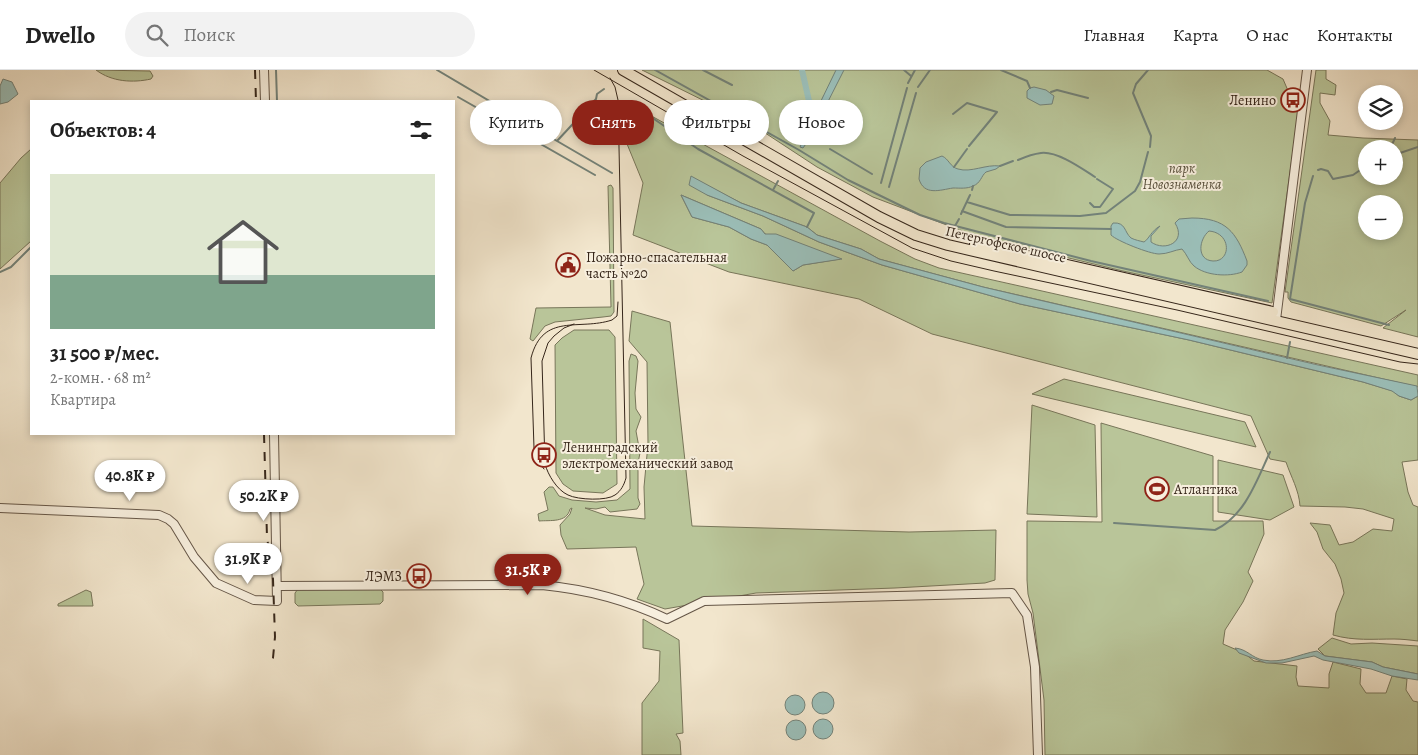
<!DOCTYPE html>
<html lang="ru">
<meta charset="utf-8">
<style>
body{margin:0;font-family:Alegreya,serif;background:#f2f2f2;color:#222;height:100vh;display:flex;flex-direction:column;font-size:19px;white-space:nowrap}
*{box-sizing:border-box;margin:0}
p{font-size:16px;color:#767676}
.icon{flex:none;width:28px;height:28px;fill:none;stroke:currentColor;stroke-width:2;stroke-linecap:round;stroke-linejoin:round}
.map{position:relative;flex:1;overflow:hidden}
.details{position:absolute;left:30px;top:30px;width:425px;height:335px;display:flex;flex-direction:column;background:#fff;border-radius:0px;box-shadow:0 2px 8px #0003}
.details>*{flex:none}
.hud{position:absolute;left:470px;top:30px;width:475px;height:45px;display:flex;gap:10px}
.tools{position:absolute;left:1358px;top:15px;display:grid;gap:10px}
.tools a{display:grid;place-items:center;width:45px;height:45px;border-radius:50%;background:#fff;box-shadow:0 2px 8px #0003;font-size:25px}
.price{position:absolute;translate:-50% -42px;padding:0 11px;border-radius:18px;background:#fff;color:#222;font-size:16px;line-height:32px;filter:drop-shadow(0 1px 2px #0008)}
.price::after{content:'';position:absolute;left:50%;top:30px;width:15px;height:11px;margin-left:-8px;background:inherit;clip-path:polygon(0 0,100% 0,50% 100%)}
.price.active{background:#8f2418;color:#fff}
ul{padding:0;list-style:none}
li{display:grid;align-content:center;gap:10px;height:265px;padding:0 20px}
li+li{border-top:1px solid #e0e0e0}
li span{display:grid;place-items:center;height:155px;border-radius:0px;color:#555}
li>.icon{margin-inline-start:auto}
span .icon{width:90px;height:90px;fill:#fffc;stroke-width:1}
li b{font-size:21px}
h2{display:flex;justify-content:space-between;align-items:center;height:60px;padding:0 20px;font-size:21px}
.tag{padding:0 18px;border-radius:22px;background:#fff;box-shadow:0 2px 8px #0003;font-size:18px;line-height:45px}
.tag.active{background:#8f2418;color:#fff}
header{display:flex;align-items:center;gap:30px;box-sizing:border-box;height:70px;padding:0 25px;background:#fff;border-bottom:1px solid #e0e0e0}
header strong{font-size:24px}
nav{display:flex;gap:28px;margin-inline-start:auto;font-size:18px}
.search{width:350px;height:45px;background:#f2f2f2;display:flex;align-items:center;gap:12px;box-sizing:border-box;padding:0 18px;border-radius:28px;color:#767676;font-size:19px}
.map>svg:first-child{display:block}
.green{fill:#b9c599;stroke:#78765a;fill-rule:evenodd}
.water{fill:#9bbfb9;stroke:#738279;fill-rule:evenodd}
.lines{fill:none;stroke-linecap:round;stroke-linejoin:round}
.stream{stroke:#738279;stroke-width:2}
.canal{stroke:#9bbfb9;stroke-width:6}
.minor-casing{stroke:#655647;stroke-width:10}
.major-casing{stroke:#36261a;stroke-width:12}
.minor{stroke:#f7efde;stroke-width:8}
.major{stroke:#f2e6cd;stroke-width:10}
.tram{stroke:#36261a;stroke-width:1}
.rail{stroke:#36261a;stroke-width:2;stroke-dasharray:9 9;stroke-linecap:butt}
.labels{text-anchor:middle;stroke-width:4;stroke-linejoin:round;paint-order:stroke}
.poi-label{font-size:14px;fill:#36261a;stroke:#f7efde;text-anchor:start}
.park-label{font-size:14px;font-style:italic;fill:#574e3a;stroke:#f7efde}
.street-label{font-size:14px;fill:#36261a;stroke:#f7efde}
</style>
<header>
<strong>Dwello</strong>
<div class="search"><svg class="icon" aria-label="search" viewBox="0 0 24 24"><circle cx="10" cy="10" r="6"/><path d="M15 15l6 6"/></svg>Поиск</div>
<nav><a>Главная</a><a>Карта</a><a>О нас</a><a>Контакты</a></nav>
</header>
<div class="map">
<svg width="1418" height="685" viewBox="0 0 1418 685">
<rect width="100%" height="100%" fill="#f2e6cd"/>
<filter id="stains"><feTurbulence type="fractalNoise" baseFrequency=".004" numOctaves="4"/><feColorMatrix values="0 0 0 0 .2 0 0 0 0 .09 0 0 0 0 .02 0 0 0 .5 -.17"/></filter>
<radialGradient id="worn" r=".72"><stop offset=".6" stop-color="#630" stop-opacity="0"/><stop offset="1" stop-color="#630" stop-opacity=".3"/></radialGradient>
<!-- green -->
<path class="green" d="M96 0 150 1 153 6 151 9C133 13 112 12 96 0Z
M642 0H1267L1283 9 1298 44 1272 233 1123 201 973 165 873 127 817 97 753 55Z
M1316 0H1326V9L1336 15 1335 25 1320 23V33L1330 51 1328 65 1363 68 1418 70V267L1383 258 1406 240 1381 256 1291 232 1288 228V222H1285ZM1366 79H1394V106H1366ZM1366 134H1394V161H1366Z
M635 37 880 171 915 189 939 198 1418 305V317L983 217 879 189 861 179 817 165 807 157 741 133 691 107 707 125 763 146 819 172 882 195 1020 234 1189 270 1363 312 1393 321 1399 326 1411 330 1418 326V390L1402 392 1408 422 1413 435 1418 437V571C1410 570 1402 569 1394 569 1373 569 1354 571 1333 565L1336 543 1344 523 1341 509 1335 494 1323 479 1317 462 1310 453 1330 455 1339 475 1353 472 1373 459 1392 461 1394 449 1363 439 1345 437 1300 436C1299 420 1291 407 1286 392L1270 389 1251 346 932 264 859 229 729 202 633 165 643 113 625 69 626 38ZM681 125 761 159 765 164 840 189 803 195 793 201 767 175 751 169 729 157 692 147Z
M31 79V171L0 199V113L21 88Z
M611 115 613 118 614 242 611 246 603 247 555 252 545 256 533 271 530 269 536 238 611 237 608 116Z
M632 241 670 252 692 456 909 462 996 460 995 510 985 513 895 518 756 523 665 539 637 529 644 514 636 477 567 479 561 465 560 455 570 444 572 438 570 439C567 453 550 450 539 451L538 444 548 440 544 422 549 417H553L559 426 572 430 596 432 617 430 630 419 629 291 631 284 636 286 638 291 635 323 636 339 641 347 636 361 640 383 638 393V428L640 434 637 439 610 442 605 437 596 439 585 438 605 445 645 449 644 417 648 374 647 292 629 271Z
M574 260H609L615 267 617 414 603 423 573 421 563 414 556 403 555 275 562 268Z
M1064 309 1245 352 1256 377 1032 324Z
M1032 335 1095 355 1097 447 1027 444Z
M1101 353 1213 386V451H1263L1264 464 1248 502 1253 511 1243 532 1225 560 1223 574 1244 583 1254 591 1297 596 1296 607 1298 616 1329 618V604L1333 592 1361 599 1360 614 1366 623H1386L1392 606 1407 609 1406 620 1413 631 1418 632V685H1045L1044 630 1033 543 1028 524 1027 510V451L1102 452Z
M1218 390 1283 405 1294 437 1270 450 1218 442Z
M298 519H380L383 522V531L380 534 298 536 295 533V523Z
M86 520 91 522 93 536H58V534Z
M643 549 679 570 683 663 676 664 680 671 681 685H642V633L659 611 660 581 643 578Z
M1332 568 1351 574 1372 573 1418 576V604L1383 597 1372 592 1325 586 1318 579Z"/>
<!-- water -->
<path class="water" d="M836 0H844L808 71 803 78 800 77 816 42 810 32 817 35H819Z
M3 9 12 12 18 24 8 32 0 34V16Z
M1034 17 1046 20 1054 26 1052 34 1040 35 1027 28V21L1030 18Z
M942 86C949 89 950 97 958 99 971 103 986 94 1000 96L996 99 986 102C981 106 981 113 973 116 967 119 960 118 953 118 940 120 924 126 919 109L920 98 926 92Z
M691 106 741 133 807 157 817 165 861 179 879 189 983 217 1318 295 1417 316 1418 326 1411 330 1399 326 1392 321 1363 312 1189 270 1020 234 882 195 819 172 763 146 707 125 689 115Z
M681 125 761 159 765 164H776L842 189 803 195 793 201 767 175 751 169 729 157 692 147Z
M1192 148C1226 148 1236 162 1247 191V195L1242 202C1229 207 1206 206 1194 196 1189 192 1187 184 1182 179 1174 180 1168 184 1159 184 1150 184 1117 171 1111 165V156L1113 153C1126 152 1124 162 1131 168 1135 170 1140 171 1144 172 1149 169 1151 161 1160 156L1151 166V172C1165 182 1187 172 1175 153L1179 149ZM1209 161C1232 163 1231 192 1213 191 1196 190 1199 169 1209 161Z
M1235 578C1247 579 1252 588 1263 590 1282 594 1299 584 1317 581L1325 586 1372 592 1383 597 1418 604V610L1392 606 1371 599 1323 590 1314 586 1282 593H1266L1239 583Z
M812 633a11 11 0 1 1 22 0a11 11 0 1 1-22 0Z
M785 635a10 10 0 1 1 20 0a10 10 0 1 1-20 0Z
M813 659a10 10 0 1 1 20 0a10 10 0 1 1-20 0Z
M786 660a10 10 0 1 1 20 0a10 10 0 1 1-20 0Z"/>
<g class="lines">
<!-- stream -->
<path class="stream" d="M276 0 277 31
M437 0 557 71 596 29 597 24 604 19
M655 0 799 80 848 110 920 145 944 153 1091 191 1268 231
M703 0 732 15
M904 0 911 6
M1001 0 1027 11 1030 18
M1148 0 1136 14 1133 23 1151 66 1150 77
M908 13 915 0
M918 17 930 0
M1051 22 1057 20 1088 28
M458 27 595 105
M632 34 698 79 814 143 807 157
M953 44 967 33 997 42 969 76
M557 71 612 103
M830 79 872 104
M1390 79 1395 68
M1394 85 1418 77
M1018 90C1025 87 1033 84 1041 83 1057 81 1081 98 1095 107
M1000 96 1013 91
M954 97 967 79
M1318 100 1321 99 1328 101 1333 109 1353 105 1366 96
M1313 106 1305 133 1290 229 1389 255
M881 113 907 18
M889 117 916 23
M773 120 778 111
M972 120 973 116
M967 132 1010 145 1080 146 1106 143 1135 121 1140 112 1148 82
M1090 133 1094 137H1100L1113 119 1097 109
M962 141 1006 157 1111 159
M961 144 970 125
M955 156 959 149
M0 202 11 197 31 177
M1287 288 1290 272
M1114 453 1215 460C1245 446 1257 410 1270 382"/>
<!-- canal -->
<path class="canal" d="M802 0 809 31 816 37"/>
<!-- minor casing -->
<g class="minor-casing">
<path id="minor" d="M264 0 265 31
M1276 250 1307 0
M0 438 159 445 168 449 174 454 194 487 216 513 254 530 277 531 274 364
M277 516 542 515C584 519 629 531 667 549L704 531 1012 523 1027 545 1035 597 1038 685"/>
</g>
<!-- major casing -->
<g class="major-casing">
<path id="major" d="M623 0 879 147 916 165 948 175 1418 284
M975 174 1273 242"/>
</g>
<!-- minor -->
<use href="#minor" class="minor"/>
<!-- major -->
<use href="#major" class="major"/>
<!-- tram -->
<path class="tram" d="M594 0 743 86 912 178 951 191 994 201 1177 240 1400 292 1418 294
M574 254 564 258 554 266 548 273 542 291 545 394C548 405 557 420 568 425 578 430 607 431 615 425 621 421 624 415 626 408L618 30 615 17 610 8
M544 399 536 388 534 378 531 288C543 242 579 261 612 250L617 246 618 232"/>
<!-- rail -->
<path class="rail" d="M255 0 256 31
M264 364 267 467 273 509 275 567 273 588 270 594"/>
</g>
<!-- icons -->
<defs>
<g id="bus-ring" transform="scale(1.25)"><circle r="9.5" fill="#f7efde" stroke="#8f2418" stroke-width="1.5"/><path d="M-5-6H5V4H4V6H2V4H-2V6H-4V4H-5ZM-3.5-4V0h7V-4ZM-3.5 1.2v1.5H-2V1.2ZM2 1.2v1.5H3.5V1.2Z" fill="#8f2418"/></g>
<g id="civic-ring" transform="scale(1.25)"><circle r="9.5" fill="#f7efde" stroke="#8f2418" stroke-width="1.5"/><path d="M-.6-6.5H3V-4.5H.6V-3L4-1V1h2V6H-6V1h2V-1L-.6-3ZM-1.2 2.5V6h2.4V2.5Z" fill="#8f2418"/></g>
<g id="stadium-ring" transform="scale(1.25)"><circle r="9.5" fill="#f7efde" stroke="#8f2418" stroke-width="1.5"/><path d="M0-5a6.5 5 0 1 0 0 10a6.5 5 0 1 0 0-10ZM-3.5-1.8h7v3.6h-7Z" fill="#8f2418"/></g>
</defs>
<g fill-rule="evenodd">
<use href="#bus-ring" x="1293" y="30"/>
<use href="#civic-ring" x="568" y="195"/>
<use href="#bus-ring" x="544" y="385"/>
<use href="#stadium-ring" x="1157" y="419"/>
<use href="#bus-ring" x="419" y="506"/>
</g>
<g class="labels">
<!-- poi labels -->
<g class="poi-label">
<text x="1276" y="35" text-anchor="end">Ленино</text>
<text x="586" y="192">Пожарно-спасательная<tspan x="586" dy="16">часть №20</tspan></text>
<text x="562" y="382">Ленинградский<tspan x="562" dy="16">электромеханический завод</tspan></text>
<text x="1174" y="424">Атлантика</text>
<text x="402" y="511" text-anchor="end">ЛЭМЗ</text>
</g>
<!-- park labels -->
<g class="park-label">
<text x="1182" y="103">парк<tspan x="1182" dy="16">Новознаменка</tspan></text>
</g>
<!-- street labels -->
<g class="street-label">
<text transform="translate(1006 174) rotate(13)" y="5">Петергофское шоссе</text>
</g>
</g>
<rect width="100%" height="100%" filter="url(#stains)"/>
<rect width="100%" height="100%" fill="url(#worn)"/>
</svg>
<div class="tools">
<a><svg class="icon" aria-label="layers" viewBox="0 0 24 24"><path d="M12 4l9 5-9 5-9-5zM3 14l9 5 9-5"/></svg></a>
<a>+</a>
<a>−</a>
</div>
<b class="price" style="left:130px;top:432px">40.8K ₽</b>
<b class="price" style="left:264px;top:452px">50.2K ₽</b>
<b class="price" style="left:248px;top:515px">31.9K ₽</b>
<b class="price active" style="left:528px;top:526px">31.5K ₽</b>
<div class="hud">
<a class="tag">Купить</a>
<a class="tag active">Снять</a>
<a class="tag">Фильтры</a>
<a class="tag">Новое</a>
</div>
<section class="details">
<h2>Объектов: 4<svg class="icon" aria-label="filters" viewBox="0 0 24 24"><path d="M4 7h16M4 17h16"/><circle cx="9" cy="7" r="2"/><circle cx="15" cy="17" r="2"/></svg></h2>
<ul>
<li><span style="background:linear-gradient(#dfe7d0 65%,#7fa58c 0)"><svg class="icon" aria-label="home" viewBox="0 0 24 24"><path d="M3 11l9-7 9 7M6 9v11h12V9"/></svg></span><div><b>31 500 ₽/мес.</b><p>2-комн. · 68 m²</p><p>Квартира</p></div></li>
</ul>
</section>
</div>
